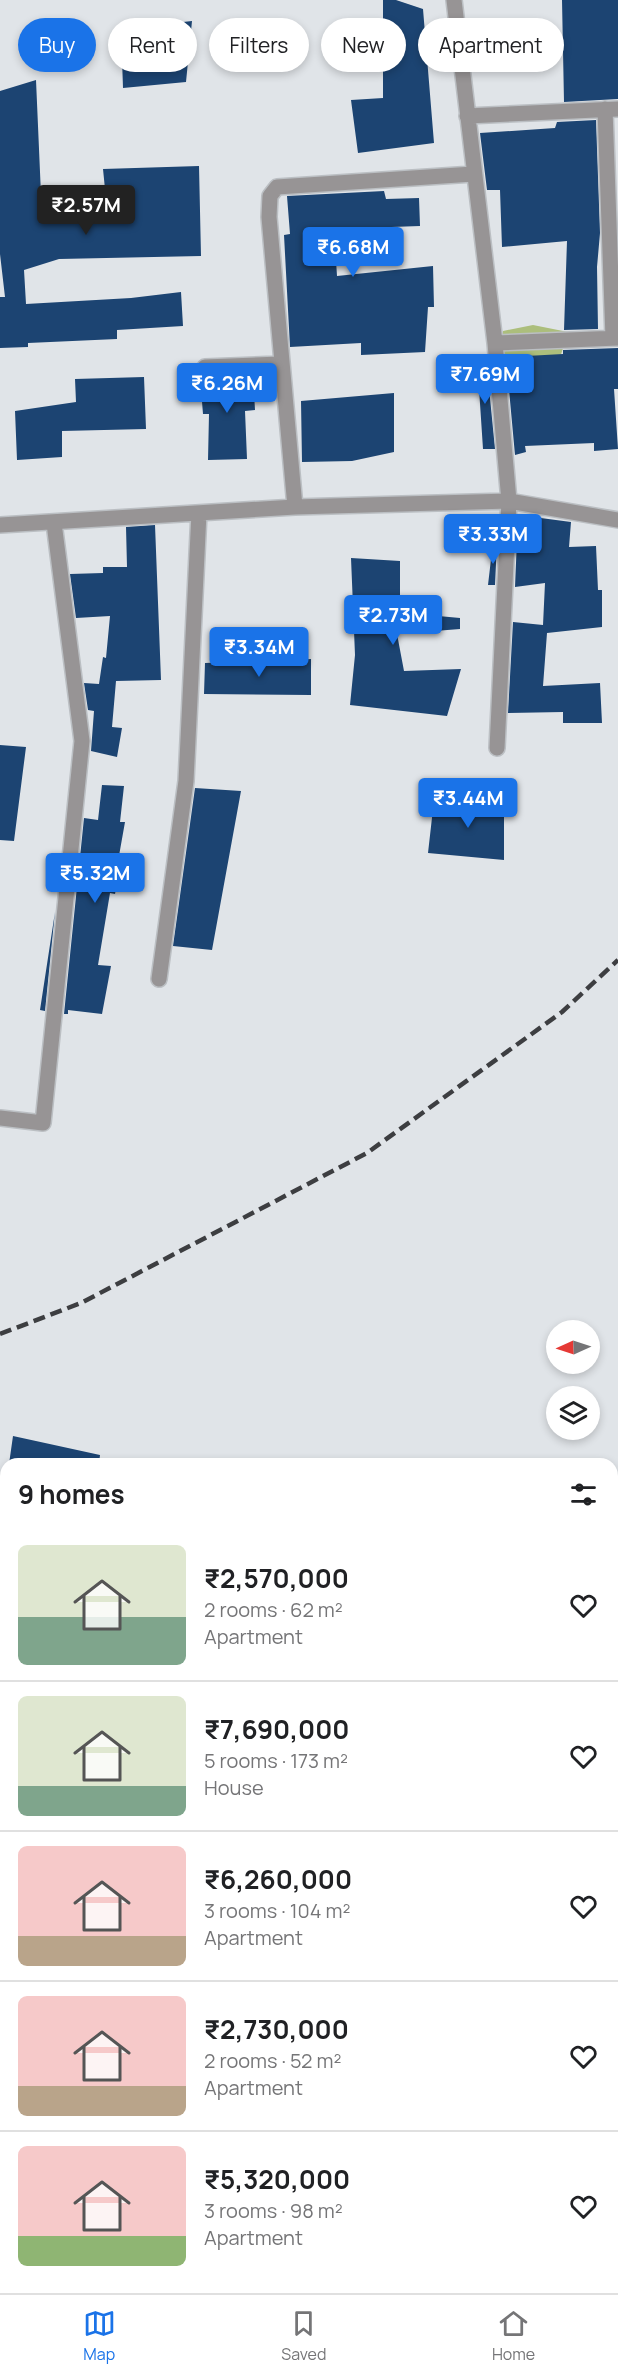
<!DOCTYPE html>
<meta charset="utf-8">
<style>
body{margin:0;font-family:Manrope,sans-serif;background:#f6f6f6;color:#202124;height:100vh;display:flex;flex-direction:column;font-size:22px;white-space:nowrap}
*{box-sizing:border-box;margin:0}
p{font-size:20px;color:#757577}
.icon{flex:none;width:33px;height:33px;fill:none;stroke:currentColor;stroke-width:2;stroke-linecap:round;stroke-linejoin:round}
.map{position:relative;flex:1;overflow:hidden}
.panel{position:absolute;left:0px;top:1458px;width:618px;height:836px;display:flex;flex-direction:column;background:#fff;border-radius:18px 18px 0 0;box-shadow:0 3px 9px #0003}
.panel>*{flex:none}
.hud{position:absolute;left:18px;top:18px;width:582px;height:54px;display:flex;gap:12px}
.needle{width:39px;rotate:267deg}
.controls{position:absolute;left:546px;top:1320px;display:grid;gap:12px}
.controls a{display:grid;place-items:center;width:54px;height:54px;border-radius:50%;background:#fff;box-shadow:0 3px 9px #0003;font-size:30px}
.price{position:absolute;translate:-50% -51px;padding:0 14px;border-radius:6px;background:#1a73e8;color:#fff;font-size:20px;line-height:39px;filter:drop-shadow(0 2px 3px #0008)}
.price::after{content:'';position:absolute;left:50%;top:36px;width:18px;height:14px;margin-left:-9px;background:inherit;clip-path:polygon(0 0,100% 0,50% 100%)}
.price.current{background:#222;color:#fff}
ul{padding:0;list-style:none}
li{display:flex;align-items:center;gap:18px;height:150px;padding:0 18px}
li+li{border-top:2px solid #e0e0e0}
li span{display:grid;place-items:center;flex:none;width:168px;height:120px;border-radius:9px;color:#555}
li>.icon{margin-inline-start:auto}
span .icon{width:72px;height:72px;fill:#fffc;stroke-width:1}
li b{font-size:26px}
h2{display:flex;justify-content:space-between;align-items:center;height:72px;padding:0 18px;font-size:26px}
.pill{padding:0 21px;border-radius:27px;background:#fff;box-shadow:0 3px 9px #0003;font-size:21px;line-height:54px}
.pill.current{background:#1a73e8;color:#fff}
.tabs{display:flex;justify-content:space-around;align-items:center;height:84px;border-top:2px solid #e0e0e0;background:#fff;font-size:16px;color:#757577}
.tabs a{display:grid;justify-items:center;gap:3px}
.tabs .current{color:#1a73e8}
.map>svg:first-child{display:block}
.forest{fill:#acbe7c}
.building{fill:#1c4472}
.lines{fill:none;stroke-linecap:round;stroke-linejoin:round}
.street-casing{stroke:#bbbfc3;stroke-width:18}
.street{stroke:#979495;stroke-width:15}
.rail{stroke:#3d3e41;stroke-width:4.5;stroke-dasharray:12 6;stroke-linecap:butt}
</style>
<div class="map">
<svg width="618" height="2293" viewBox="0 0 618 2293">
<rect width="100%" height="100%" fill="#e0e4e8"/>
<!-- forest -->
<path class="forest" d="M533 325 568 332 555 374 499 373 503 331Z"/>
<!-- building -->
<path class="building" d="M383 0H396L423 9 434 143 358 153 351 100 383 98Z
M562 0H618V99L564 102Z
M192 21 186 82 123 88 121 29Z
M36 80 42 218 107 209 103 169 199 166 201 256 59 259 24 270 26 304 131 298 181 292 183 326 117 330V339L28 343V347L0 348V297H5L0 254V91Z
M596 120 600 233 597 267 598 329 564 330 567 241 502 247 500 190H487L480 133 555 128 557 122Z
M384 191 386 199 419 198 420 226 334 229 337 276 433 266 434 307H428L425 352 361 355V343L290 347 284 235 290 234 287 196Z
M618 348V389H614L618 449 594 451V443L525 446 526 452 515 455 506 357 563 354V350Z
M486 357 495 449H483L477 358Z
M253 375 255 410 245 411 247 459 208 460 209 414H203L200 377Z
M144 377 146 429 62 431V457L17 460 15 411 76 402 75 379Z
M394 393V452L352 461 302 462 301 401Z
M518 515 571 522 569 547 596 546 598 590H602V627L547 633 543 686 600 683 602 723H563V712L508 713 513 622 543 625 545 583 515 587Z
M155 525 161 680 116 681 112 727 122 728 117 757 91 751 94 711 88 710 84 683 99 684 103 657 106 658 110 616 76 618 70 574 103 573V567H127L126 527Z
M493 542H497L495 585H488Z
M351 558 400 561V600L395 601V612L460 618V629L397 634 404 671 461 669 447 716 350 705 355 655Z
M311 659V695L204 694 205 663Z
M0 745 26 747 14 841 0 840Z
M102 785 124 786 120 822H125L117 867H120L115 894 110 893 98 965 111 966 102 1014 68 1010V1014H64L84 818 98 820Z
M195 788 241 791 212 950 173 946Z
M434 800 504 802V860L428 853Z
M55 912 45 1011 40 1010Z
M13 1436 100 1455 99 1464H9Z"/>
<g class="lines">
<!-- street casing -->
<g class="street-casing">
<path id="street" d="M454 0 495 343 509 501 618 520
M605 109 613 338
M467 116 618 109
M473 174 277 187 270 196 269 217 295 507 509 501 497 748
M495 343 618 338
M205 367 280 364
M0 525 295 507
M159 979 186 781 199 513
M0 1118 43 1123 82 741 54 523
M0 1996 6 2003
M0 2081 6 2064
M612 2123 618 2117
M300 2288 306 2293
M459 2293 464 2288"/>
</g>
<!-- street -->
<use href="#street" class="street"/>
<!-- rail -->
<path class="rail" d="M0 1334 81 1303 367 1153 562 1012 618 960"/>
</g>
</svg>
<div class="controls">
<a><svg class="needle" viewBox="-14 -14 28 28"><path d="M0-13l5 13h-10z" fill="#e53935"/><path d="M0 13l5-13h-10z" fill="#757577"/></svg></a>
<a><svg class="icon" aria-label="layers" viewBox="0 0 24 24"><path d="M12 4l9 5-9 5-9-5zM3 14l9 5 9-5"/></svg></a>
</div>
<b class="price current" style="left:86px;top:236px">₹2.57M</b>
<b class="price" style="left:353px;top:278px">₹6.68M</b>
<b class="price" style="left:485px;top:405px">₹7.69M</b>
<b class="price" style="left:227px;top:414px">₹6.26M</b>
<b class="price" style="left:493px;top:565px">₹3.33M</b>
<b class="price" style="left:393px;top:646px">₹2.73M</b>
<b class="price" style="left:259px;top:678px">₹3.34M</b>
<b class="price" style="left:468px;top:829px">₹3.44M</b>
<b class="price" style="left:95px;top:904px">₹5.32M</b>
<div class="hud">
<a class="pill current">Buy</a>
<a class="pill">Rent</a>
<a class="pill">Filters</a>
<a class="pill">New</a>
<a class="pill">Apartment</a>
</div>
<section class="panel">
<h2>9 homes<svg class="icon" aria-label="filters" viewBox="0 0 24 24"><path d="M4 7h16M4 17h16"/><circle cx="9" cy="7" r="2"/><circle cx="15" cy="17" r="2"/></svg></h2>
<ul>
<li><span style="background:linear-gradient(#dfe7d0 60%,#7fa58c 0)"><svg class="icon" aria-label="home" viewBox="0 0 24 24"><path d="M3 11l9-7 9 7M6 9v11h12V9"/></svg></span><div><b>₹2,570,000</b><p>2 rooms · 62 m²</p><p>Apartment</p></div><svg class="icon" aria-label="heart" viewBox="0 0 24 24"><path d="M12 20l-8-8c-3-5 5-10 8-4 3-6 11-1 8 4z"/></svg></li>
<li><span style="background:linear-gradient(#dfe7d0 75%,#7fa58c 0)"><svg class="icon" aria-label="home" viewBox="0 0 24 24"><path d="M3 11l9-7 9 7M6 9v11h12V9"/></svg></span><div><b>₹7,690,000</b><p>5 rooms · 173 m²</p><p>House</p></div><svg class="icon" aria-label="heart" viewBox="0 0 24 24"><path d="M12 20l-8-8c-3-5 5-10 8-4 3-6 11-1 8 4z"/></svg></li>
<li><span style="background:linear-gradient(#f6c9c9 75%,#b9a48a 0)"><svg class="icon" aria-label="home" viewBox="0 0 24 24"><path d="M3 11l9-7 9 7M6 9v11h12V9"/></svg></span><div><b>₹6,260,000</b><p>3 rooms · 104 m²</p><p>Apartment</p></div><svg class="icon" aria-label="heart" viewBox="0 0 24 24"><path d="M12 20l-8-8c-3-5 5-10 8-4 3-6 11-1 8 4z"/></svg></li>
<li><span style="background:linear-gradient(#f6c9c9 75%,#b9a48a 0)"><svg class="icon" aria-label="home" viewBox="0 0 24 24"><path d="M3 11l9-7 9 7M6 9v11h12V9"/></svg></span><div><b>₹2,730,000</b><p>2 rooms · 52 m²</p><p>Apartment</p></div><svg class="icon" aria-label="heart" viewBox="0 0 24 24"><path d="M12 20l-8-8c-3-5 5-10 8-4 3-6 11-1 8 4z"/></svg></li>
<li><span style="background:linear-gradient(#f6c9c9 75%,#8fb573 0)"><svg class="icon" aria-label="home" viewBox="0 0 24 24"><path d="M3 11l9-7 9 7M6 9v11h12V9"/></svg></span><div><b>₹5,320,000</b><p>3 rooms · 98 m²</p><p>Apartment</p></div><svg class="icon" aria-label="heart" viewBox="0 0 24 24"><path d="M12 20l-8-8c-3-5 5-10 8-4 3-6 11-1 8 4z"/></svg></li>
</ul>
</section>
</div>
<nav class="tabs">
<a class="current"><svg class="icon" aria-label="map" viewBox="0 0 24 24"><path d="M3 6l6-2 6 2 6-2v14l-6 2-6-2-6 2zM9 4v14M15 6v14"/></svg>Map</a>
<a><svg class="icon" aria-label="saved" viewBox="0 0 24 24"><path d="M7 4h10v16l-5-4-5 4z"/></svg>Saved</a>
<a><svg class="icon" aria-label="home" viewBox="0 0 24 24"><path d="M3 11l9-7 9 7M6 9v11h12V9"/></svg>Home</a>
</nav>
